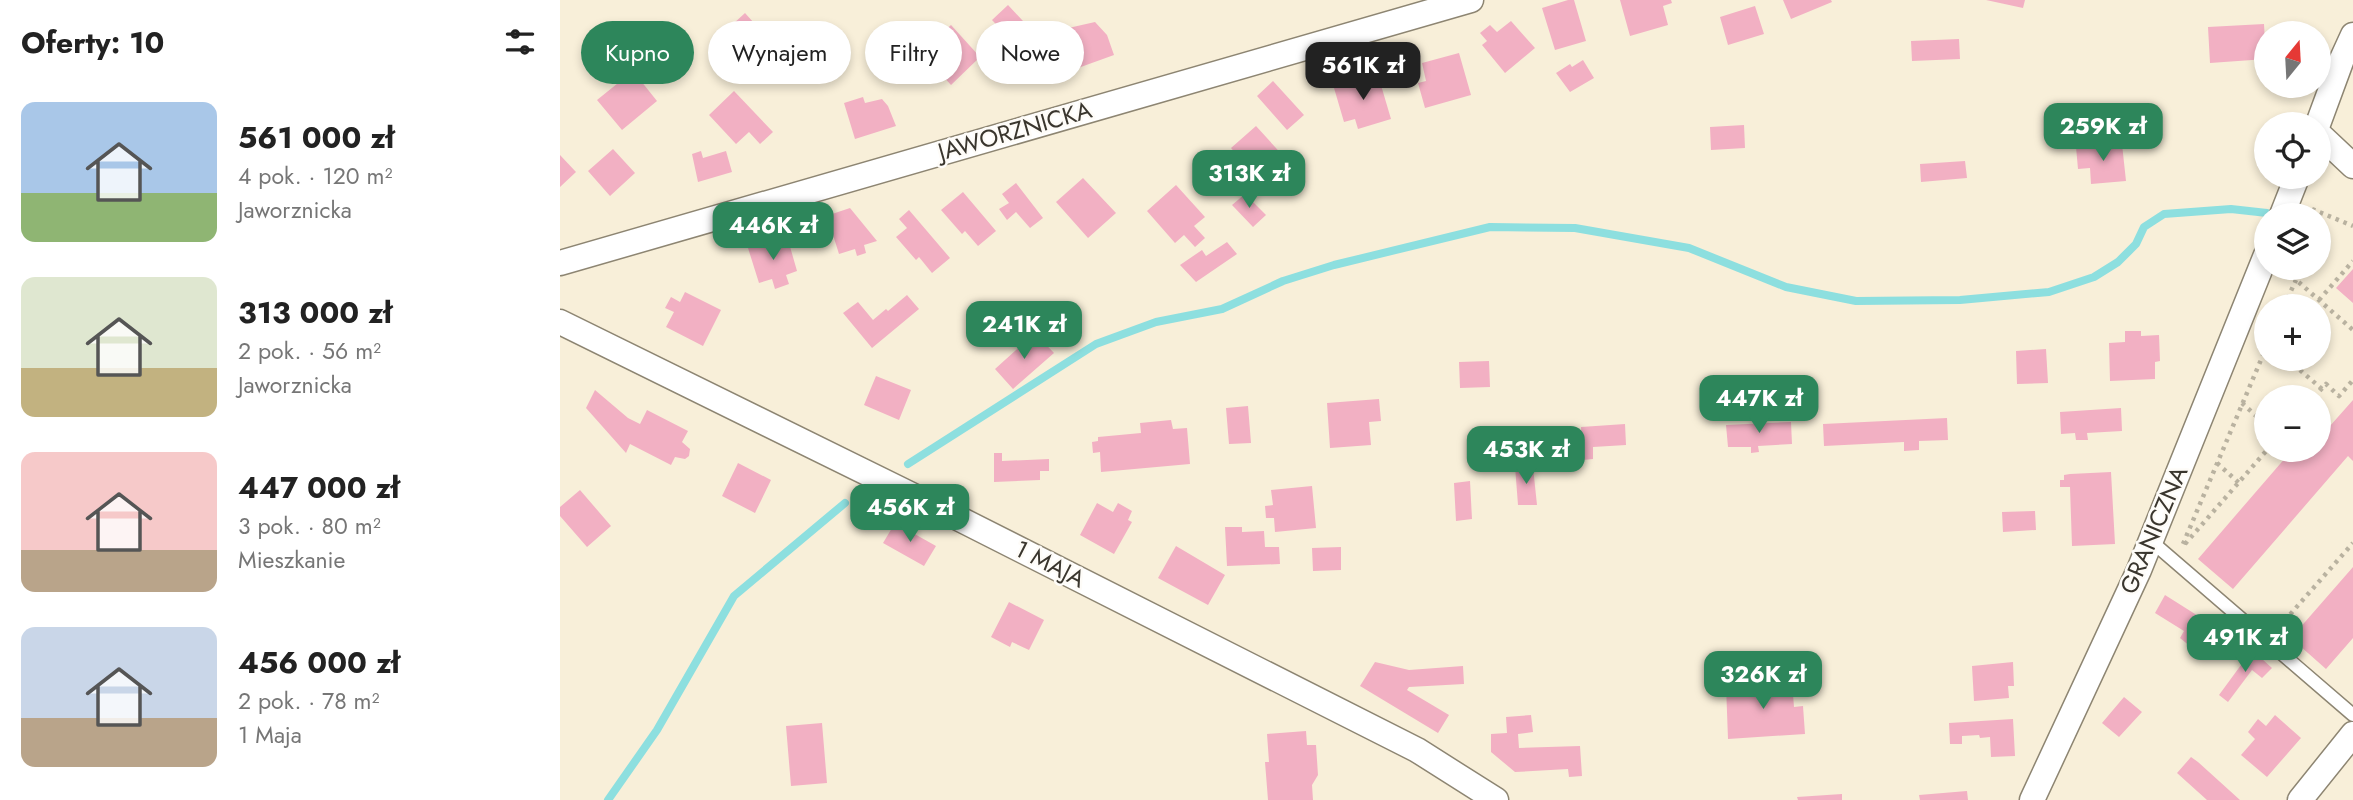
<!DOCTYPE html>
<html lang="pl">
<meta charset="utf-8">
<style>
body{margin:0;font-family:Jost,sans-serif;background:#f6f6f6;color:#222;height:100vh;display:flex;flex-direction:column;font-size:26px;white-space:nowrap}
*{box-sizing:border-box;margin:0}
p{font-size:23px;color:#767676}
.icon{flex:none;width:38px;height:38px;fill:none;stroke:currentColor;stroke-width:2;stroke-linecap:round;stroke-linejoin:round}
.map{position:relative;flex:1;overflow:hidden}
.side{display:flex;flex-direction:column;background:#fff;width:560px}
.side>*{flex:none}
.hud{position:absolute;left:21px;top:21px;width:665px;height:63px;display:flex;gap:14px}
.needle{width:46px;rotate:18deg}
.buttons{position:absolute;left:1694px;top:21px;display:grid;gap:14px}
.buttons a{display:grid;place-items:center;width:77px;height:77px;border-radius:50%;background:#fff;box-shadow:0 4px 10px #0003;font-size:35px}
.price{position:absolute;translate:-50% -60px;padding:0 16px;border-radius:14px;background:#2d865b;color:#fff;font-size:23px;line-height:46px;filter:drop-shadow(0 2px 4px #0008)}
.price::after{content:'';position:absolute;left:50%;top:42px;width:21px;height:16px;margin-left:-10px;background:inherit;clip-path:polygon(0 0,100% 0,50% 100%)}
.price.on{background:#222;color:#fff}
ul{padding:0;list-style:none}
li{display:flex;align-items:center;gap:21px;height:175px;padding:0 21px}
li span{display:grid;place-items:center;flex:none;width:196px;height:140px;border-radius:14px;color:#555}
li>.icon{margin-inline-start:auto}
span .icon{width:84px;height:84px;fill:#fffc;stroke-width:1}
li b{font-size:30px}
h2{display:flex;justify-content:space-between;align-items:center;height:84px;padding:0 21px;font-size:30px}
.tag{padding:0 24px;border-radius:32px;background:#fff;box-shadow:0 4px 10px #0003;font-size:24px;line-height:63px}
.tag.on{background:#2d865b;color:#fff}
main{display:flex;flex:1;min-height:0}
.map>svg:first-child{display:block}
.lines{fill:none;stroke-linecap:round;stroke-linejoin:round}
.stream{stroke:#8ddfdf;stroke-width:8}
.building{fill:#f2b0c3}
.lane-casing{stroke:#8d8572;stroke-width:15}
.street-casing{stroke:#8d8572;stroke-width:27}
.path{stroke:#b9b2a0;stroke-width:4.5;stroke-dasharray:3.5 5;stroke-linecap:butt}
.lane{stroke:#fff;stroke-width:12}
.street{stroke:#fff;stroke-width:24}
.labels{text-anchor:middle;stroke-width:5;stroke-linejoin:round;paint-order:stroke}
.street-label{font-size:24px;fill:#3a362e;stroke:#fefcf8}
</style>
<main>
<section class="side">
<h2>Oferty: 10<svg class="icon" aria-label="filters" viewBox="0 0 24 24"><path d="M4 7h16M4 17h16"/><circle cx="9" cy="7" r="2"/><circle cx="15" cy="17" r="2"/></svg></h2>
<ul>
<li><span style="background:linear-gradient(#a9c7e8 65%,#8fb573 0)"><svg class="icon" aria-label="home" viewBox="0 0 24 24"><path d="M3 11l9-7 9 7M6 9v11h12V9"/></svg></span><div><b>561 000 zł</b><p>4 pok. · 120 m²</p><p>Jaworznicka</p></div></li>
<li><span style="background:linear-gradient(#dfe7d0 65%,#c2b280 0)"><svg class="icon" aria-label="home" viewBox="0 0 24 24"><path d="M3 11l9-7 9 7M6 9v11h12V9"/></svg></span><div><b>313 000 zł</b><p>2 pok. · 56 m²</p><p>Jaworznicka</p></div></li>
<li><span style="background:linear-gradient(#f6c9c9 70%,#b9a48a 0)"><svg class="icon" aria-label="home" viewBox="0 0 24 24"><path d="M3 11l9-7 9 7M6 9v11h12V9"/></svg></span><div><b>447 000 zł</b><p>3 pok. · 80 m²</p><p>Mieszkanie</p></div></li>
<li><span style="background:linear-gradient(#c9d6e8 65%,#b9a48a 0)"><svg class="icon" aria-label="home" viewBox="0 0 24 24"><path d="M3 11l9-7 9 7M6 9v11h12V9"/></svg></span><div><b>456 000 zł</b><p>2 pok. · 78 m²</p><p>1 Maja</p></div></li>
</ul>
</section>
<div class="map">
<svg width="1793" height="800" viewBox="0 0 1793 800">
<rect width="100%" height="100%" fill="#f8efd9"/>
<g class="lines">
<!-- stream -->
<path class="stream" d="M348 464 536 344 596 322 662 309 723 281 774 265 930 227 1015 228 1129 248 1226 287 1296 301 1400 300 1489 292 1534 277 1558 262 1576 244 1584 227 1604 214 1671 209 1707 213
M48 800 97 730 174 596 285 503"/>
</g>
<!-- building -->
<path class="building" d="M1008 0H1014L1026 41 995 50 982 8Z
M1060 0H1111L1112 3 1103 6 1108 25 1070 36Z
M1223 0H1271L1272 2 1231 19Z
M1426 0H1465L1463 8Z
M448 5 502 63 486 77 432 20Z
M1195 6 1204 34 1168 45 1160 17Z
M185 13 235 69 222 80 203 58 190 69 160 36Z
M951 21 975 48 945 73 922 45 927 41 920 33 930 25 937 32Z
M535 22 547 35 554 55 518 68 504 29Z
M1704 24 1706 59 1650 63 1648 27Z
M391 25 420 57 391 85 361 52Z
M1399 39 1400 59 1352 61 1351 41Z
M899 53 911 95 865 108 858 83 866 81 862 63Z
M1023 60 1034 78 1010 92 996 73 1010 64 1012 67Z
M73 71 97 101 62 130 37 100Z
M818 75 831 119 798 129 795 119 784 122 774 88Z
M713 81 744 115 727 130 697 96Z
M174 91 213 132 200 144 189 132 176 144 149 115Z
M303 97 305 103 322 99 328 106 336 126 295 139 284 103Z
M1184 125 1185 148 1151 150 1150 127Z
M696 126 726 159 710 174 699 161 690 170 671 148Z
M1562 144 1566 181 1531 184 1530 168 1518 169 1516 147Z
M53 149 75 173 50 196 28 171Z
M141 151 143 158 166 151 172 172 138 182 132 154Z
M0 155 16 172 0 187Z
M1405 161 1407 178 1361 182 1360 164Z
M523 178 556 213 528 238 496 202Z
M456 183 483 218 470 228 456 212 447 220 439 209 449 203 442 194Z
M616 185 645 217 634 226 645 238 635 247 624 235 615 243 587 211Z
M403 192 436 231 418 246 405 231 402 234 381 210Z
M685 194 706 215 693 227 672 205Z
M290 208 317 241 304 245 306 253 297 256 295 249 279 254 273 235 264 238 257 219Z
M349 210 390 258 372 273 359 257 356 260 336 237 347 228 339 219Z
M227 236 237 271 226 275 229 284 215 289 212 279 199 283 188 248Z
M667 242 677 254 636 282 620 265 642 250 646 256Z
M1793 269V303L1776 288Z
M125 292 161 310 143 346 106 327 114 312 105 308 111 297 120 302Z
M347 295 359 309 312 348 283 313 298 302 313 320 326 309 328 311Z
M1565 331H1581V336L1599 335 1600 361 1595 362V379L1550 381 1549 343 1565 342Z
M475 333 494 353 453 389 435 369Z
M1486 349 1488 383 1457 384 1456 351Z
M929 361 930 387 900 388 899 362Z
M316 376 351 390 339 420 304 405Z
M35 390 68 418 80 424 87 410 128 431 122 442 130 449 129 456 125 459 115 457 111 465 70 444 66 453 26 408Z
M819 399 821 421 809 422 811 445 770 448 767 403Z
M1793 400V461L1788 456 1673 589 1638 559 1732 450H1759V433L1762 435Z
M688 406 691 443 669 444 666 408Z
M1561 408 1562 431 1527 433 1528 440H1516L1515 433 1501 434 1500 412Z
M1387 418 1388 440 1359 441V450L1344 451V442L1264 446 1263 424Z
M611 420 613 429 627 428 630 464 541 472 540 452 533 453 532 442 538 441V437L581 433 580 423Z
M1231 422 1232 444 1198 446 1199 452 1191 453V447H1168L1166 425Z
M1065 424 1066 445 1033 447V459L1023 460 1021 427Z
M434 453H442V461L489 459V471H480V480L434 482Z
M178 463 211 480 195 513 162 496Z
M955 466 973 467 977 505H958Z
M1551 472 1555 544 1512 546 1510 487H1500V480H1504V475L1510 474Z
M910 481 912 519 896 521 894 483Z
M752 486 756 528 715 532 714 518H706L705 506 713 505 711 490Z
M20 490 51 526 27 547 0 516V507Z
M537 503 553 512 558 503 572 511 568 520 572 522 554 554 520 535Z
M1475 511 1476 530 1443 532 1442 512Z
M335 523 376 546 364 566 323 543Z
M665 527H682V532L704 531 705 547H719L720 564 667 566Z
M616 546 665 575 648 605 598 578Z
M781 547V570L753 571 752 548Z
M1793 567V638L1766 669 1731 638Z
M1605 595 1643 619 1634 634 1643 640 1636 651 1620 638 1624 631 1595 613Z
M449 602 484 620 469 650 452 642 450 647 431 637Z
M1692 650 1712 668 1702 678 1692 670 1668 702 1659 695Z
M815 662 849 670 903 666 904 684 849 687 847 690 889 715 878 733 800 686Z
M1453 662 1454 686H1448L1449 698 1414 701 1412 666Z
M1232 682 1234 707 1243 706 1245 734 1168 739 1166 685Z
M1564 697 1582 712 1559 737 1542 723Z
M971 715 973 732 958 734 959 748 1020 746 1022 776 1009 777 1008 769 955 772 931 752V734L947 733 946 717Z
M1715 715 1741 738 1707 777 1681 755 1695 739 1688 732 1698 719 1706 726Z
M1453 719 1455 756 1431 757 1430 737 1420 738 1419 735 1402 736V744H1390L1389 723Z
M262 723 267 783 231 786 226 726Z
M746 731 747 745H756L758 775 752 785 753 800H708L705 762H709L707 734Z
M1631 757 1638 762 1680 800H1647L1617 773Z
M1407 791 1408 800H1360L1359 795Z
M1282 794V800H1238L1237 797Z"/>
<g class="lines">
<!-- lane casing -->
<g class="lane-casing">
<path id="lane" d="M1591 541 1793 715"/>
</g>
<!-- street casing -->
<g class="street-casing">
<path id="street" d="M1758 124 1782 59 1793 35
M1759 134 1793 166
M1722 215 1737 177
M0 263 911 0
M0 322 372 505 857 750 936 800
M1472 800 1579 570 1706 255
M1740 800 1793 734"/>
</g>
<!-- path -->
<path class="path" d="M1752 209 1793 226
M1726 271 1793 330
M1759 300 1793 261
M1724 306 1736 280
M1727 359 1762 389
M1754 397 1766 384 1779 396 1793 380
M1682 403 1706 425
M1657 463 1679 483
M1623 544 1706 348
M1625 544 1707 450
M1719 627 1793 543"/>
<!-- lane -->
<use href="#lane" class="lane"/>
<!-- street -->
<use href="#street" class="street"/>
</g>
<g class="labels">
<!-- street labels -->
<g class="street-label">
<text transform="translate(455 131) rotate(-16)" y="8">JAWORZNICKA</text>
<text transform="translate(1594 530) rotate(-67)" y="8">GRANICZNA</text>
<text transform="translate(490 564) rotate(27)" y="8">1 MAJA</text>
</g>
</g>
</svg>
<div class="buttons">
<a><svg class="needle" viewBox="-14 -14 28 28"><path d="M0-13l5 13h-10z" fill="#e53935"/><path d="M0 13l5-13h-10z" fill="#767676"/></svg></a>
<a><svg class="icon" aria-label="locate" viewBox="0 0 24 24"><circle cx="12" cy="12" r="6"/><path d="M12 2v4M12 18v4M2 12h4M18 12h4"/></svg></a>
<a><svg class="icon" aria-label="layers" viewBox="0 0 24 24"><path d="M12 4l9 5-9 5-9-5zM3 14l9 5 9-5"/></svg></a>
<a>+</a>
<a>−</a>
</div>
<b class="price on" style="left:803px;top:102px">561K zł</b>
<b class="price" style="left:1543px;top:163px">259K zł</b>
<b class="price" style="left:689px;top:210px">313K zł</b>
<b class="price" style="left:213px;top:262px">446K zł</b>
<b class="price" style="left:464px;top:361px">241K zł</b>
<b class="price" style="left:1199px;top:435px">447K zł</b>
<b class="price" style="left:966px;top:486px">453K zł</b>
<b class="price" style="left:350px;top:544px">456K zł</b>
<b class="price" style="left:1685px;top:674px">491K zł</b>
<b class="price" style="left:1203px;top:711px">326K zł</b>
<div class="hud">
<a class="tag on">Kupno</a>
<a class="tag">Wynajem</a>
<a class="tag">Filtry</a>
<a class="tag">Nowe</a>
</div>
</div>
</main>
